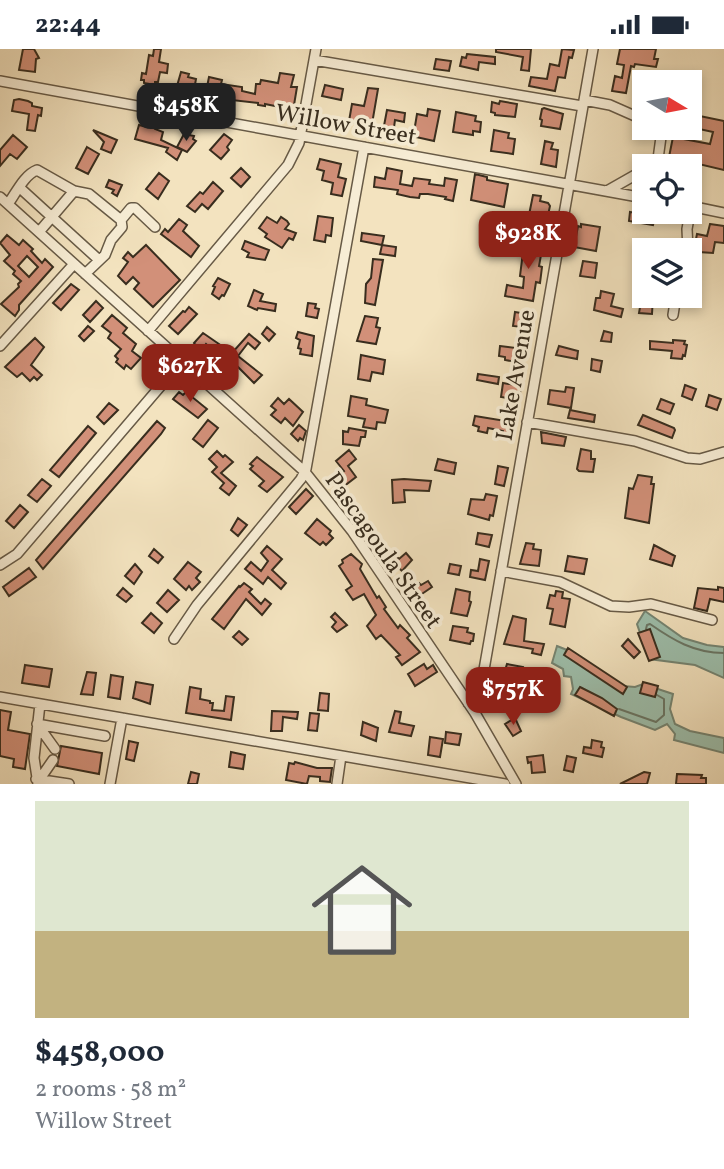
<!DOCTYPE html>
<meta charset="utf-8">
<style>
body{margin:0;font-family:Vollkorn,serif;background:#f6f6f7;color:#1f2937;height:100vh;display:flex;flex-direction:column;font-size:26px;white-space:nowrap}
*{box-sizing:border-box;margin:0}
p{font-size:23px;color:#747a83}
.icon{flex:none;width:38px;height:38px;fill:none;stroke:currentColor;stroke-width:2;stroke-linecap:round;stroke-linejoin:round}
.map{position:relative;height:735px;overflow:hidden}
.drawer{display:flex;flex-direction:column;background:#fff;flex:1}
.drawer>*{flex:none}
.needle{width:46px;rotate:100deg}
.fabs{position:absolute;left:632px;top:21px;display:grid;gap:14px}
.fabs a{display:grid;place-items:center;width:70px;height:70px;border-radius:0px;background:#fff;box-shadow:0 4px 10px #0003;font-size:35px}
.price{position:absolute;translate:-50% -60px;padding:0 16px;border-radius:14px;background:#8f2418;color:#fff;font-size:23px;line-height:46px;filter:drop-shadow(0 2px 4px #0008)}
.price::after{content:'';position:absolute;left:50%;top:42px;width:21px;height:16px;margin-left:-10px;background:inherit;clip-path:polygon(0 0,100% 0,50% 100%)}
.price.active{background:#222;color:#fff}
ul{padding:0;list-style:none}
li{display:grid;align-content:center;gap:14px;height:371px;padding:0 35px}
li span{display:grid;place-items:center;height:217px;border-radius:0px;color:#555}
li>.icon{margin-inline-start:auto}
span .icon{width:126px;height:126px;fill:#fffc;stroke-width:1}
li b{font-size:30px}
.status{display:flex;justify-content:space-between;align-items:center;height:49px;padding:0 35px;background:#fff;direction:ltr}
.status svg{height:19px;fill:currentColor}
.map>svg:first-child{display:block}
.water{fill:#9dbfac;stroke:#758573;stroke-width:2}
.lines{fill:none;stroke-linecap:round;stroke-linejoin:round}
.shore{stroke:#6a7665;stroke-width:2}
.building{fill:#d29079;stroke:#382d1e;stroke-width:2;fill-rule:evenodd}
.minor-casing{stroke:#675a46;stroke-width:12}
.minor{stroke:#f7edd5;stroke-width:9}
.labels{text-anchor:middle;stroke-width:7;stroke-linejoin:round;paint-order:stroke}
.street-label{font-size:24px;fill:#382d1e;stroke:#f7edd5}
</style>
<div class="status"><b>22:44</b><svg viewBox="0 0 49 12"><path d="M0 12V9h3v3zM5 12V6h3v6zM10 12V3h3v9zM15 12V0h3v12zM26 1h20v11H26zM47 4h2v5h-2z"/></svg></div>
<div class="map">
<svg width="724" height="735" viewBox="0 0 724 735">
<rect width="100%" height="100%" fill="#f3e3bf"/>
<filter id="stains"><feTurbulence type="fractalNoise" baseFrequency=".00286" numOctaves="4"/><feColorMatrix values="0 0 0 0 .2 0 0 0 0 .09 0 0 0 0 .02 0 0 0 .5 -.17"/></filter>
<radialGradient id="worn" r=".72"><stop offset=".6" stop-color="#630" stop-opacity="0"/><stop offset="1" stop-color="#630" stop-opacity=".3"/></radialGradient>
<!-- water -->
<path class="water" d="M645 562 683 589 707 596 724 598V629L695 616 649 610 637 575Z
M557 597 567 601 623 637 635 638 643 635 673 645 670 660 675 675 690 682 724 689V704L674 691 675 685 667 675 655 681 621 668 571 645 573 640 571 628 564 627 563 620 552 614Z"/>
<g class="lines">
<!-- shore -->
<path class="shore" d="M646 580 647 576 650 575C673 591 694 604 724 604
M619 660 656 673 664 666V650L657 646"/>
</g>
<!-- building -->
<path class="building" d="M23 0H34L39 9 36 10 35 23 19 21Z
M154 0H161L159 13 168 15 167 24 160 23 158 33H155V36L144 34V31H141L142 24 146 25 149 6 153 7Z
M496 0H531L529 22 521 21 523 8 496 3Z
M562 0 574 1 572 9 569 8 565 29 558 28 555 42 529 37 531 28 547 30 550 15 559 17Z
M620 0H656L654 10H658L656 18 635 15 634 18 631 17 626 44 612 42 615 27 622 29 624 16 617 15Z
M467 5 495 8V15L479 13 478 21 460 17 462 8 466 9Z
M436 10 451 12 449 22 434 20Z
M181 23 189 25 188 28 196 30 194 41 177 37Z
M280 24 294 26 291 38H297L293 62 279 60 280 58 265 55V57L258 56V54L205 48 209 28 222 31 221 35 242 38V42L255 45 256 35H260L261 31 278 34Z
M325 36 343 40 341 51 322 47Z
M368 39 378 40 372 75H368L367 77 349 72 352 55 364 57Z
M19 50 28 52 32 54V57L42 59 41 67 38 66 35 82 27 81 29 65 12 62 14 51Z
M500 52 517 55 515 68 495 66V64L491 63 492 53 499 55Z
M544 59 563 65 560 80 541 77 542 71 540 70 542 60Z
M428 60 440 62 434 92 416 88 417 83H414L417 65 427 67Z
M387 61 405 64 404 73 395 71 393 86 385 85 383 82Z
M456 63 476 67 475 72 481 73 480 83 473 82V86L453 83Z
M690 65 724 72V121L669 108 673 88 710 95 713 83 690 78Z
M149 73 156 76 155 80 163 83 161 91 182 101 177 111 166 103 168 99 135 90 139 76 147 78Z
M93 81 117 91 111 104 101 100 104 93Z
M494 81 509 84 508 89 515 90 513 105 491 102Z
M184 85 194 87 193 90 196 92 187 103 177 98Z
M224 85 232 91 227 98 229 101 221 110 210 101Z
M13 86 27 98 17 110 10 105 0 117V101Z
M545 92 553 94 551 100 558 101 556 118 541 115Z
M87 98 99 105 88 125 76 119Z
M320 110 341 115 338 128 346 130 342 147 331 145 333 134 322 131 324 122 317 120Z
M241 119 250 128 241 138 231 129Z
M387 119 402 122 400 135 412 137 414 129 430 131 429 135 444 137 445 129 457 131 453 152 445 150 446 148 428 145H420L419 149 410 148 397 145 398 141 374 138 375 128 385 130Z
M159 124 169 132 158 150 146 140Z
M475 125 487 128V131L508 135 504 158 471 151Z
M109 131 122 136 117 147 112 144 114 141 106 138Z
M213 133 223 142 208 160 202 155 195 163 187 157 200 143 203 145Z
M533 146 541 147 540 152 548 154 550 157 548 166 546 168 529 166Z
M630 163 655 167 653 176 629 172Z
M318 167 333 169 331 187 326 186 325 193 314 191Z
M267 168 277 174 281 168 287 172 289 175 285 180 296 184 293 191 289 189 282 199 265 188 267 185 259 179Z
M179 170 187 176 183 182 199 197 191 208 161 185 165 180 168 183Z
M581 175 600 178 596 202 574 198 578 177 581 178Z
M710 175 724 177V194L715 193 713 204 699 203 700 196 695 195 697 185 707 187Z
M362 184 384 187 382 196 361 192Z
M7 186 19 196 23 191 33 200 31 202 42 214 45 210 53 218 19 256V261L15 267 1 255 19 238 18 235 21 232 13 225 15 222 4 212 10 206 0 194ZM27 207 38 218 29 228 18 217Z
M521 190 543 195 539 217 542 218 540 234 536 233 533 252 505 247 507 236 523 239 524 228 520 227 523 203 519 202Z
M245 192 269 201 265 211 247 208 249 204 242 200Z
M146 196 180 231 153 258 134 240 139 234 133 228 126 235 118 227 128 213 123 209 128 203 133 208Z
M382 196 396 198 395 207 380 205Z
M373 210 383 211 375 256 365 254 366 235 371 229Z
M583 212 597 214 595 229 580 227Z
M218 229 230 235 224 247 222 246 219 250 212 245 215 238 213 237Z
M71 235 79 241 61 261 53 254Z
M637 240 644 241V247H653L652 265 639 264 642 247 637 246Z
M254 241 263 245 260 252 276 255 275 262 258 259 257 261 248 257Z
M601 242 614 245 611 257 623 260 621 268 594 261 596 249H600Z
M96 252 103 259 90 273 83 266Z
M308 254 316 255 315 259 319 260 317 269 306 267Z
M189 258 197 265 178 285 169 277 183 262 185 263Z
M515 263 533 266 530 279 513 277Z
M112 266 127 279 123 284 136 295 132 302 141 309 131 320 126 316 124 320 116 313 118 310 115 307 121 300 108 289 111 284 102 277Z
M365 267 378 269 376 278 380 279 376 295 357 292Z
M88 277 94 282 84 292 79 287Z
M267 278 275 285 269 292 262 285Z
M604 282 612 284 611 293 601 292Z
M298 283 314 287 312 307 300 305 301 300 298 299 300 291 296 289Z
M203 284 232 304 249 285 260 294 255 300 248 294 238 307 262 326 254 334 238 318 237 319 229 313 225 318 215 309 218 306 206 295 201 302 194 294Z
M35 289 44 298 31 316 42 326 37 331 34 328 30 332 22 324 17 328 5 318Z
M673 291 685 292 684 295 687 296 685 307 683 306 682 310 671 309 672 302 650 300V292L673 294Z
M500 297 524 300 522 314 505 311V308L499 307Z
M559 297 578 302 577 310 556 306Z
M361 306 385 311 383 325 372 323 370 332 358 330Z
M592 310 602 312 600 323 591 321Z
M478 325 499 328 498 335 477 331Z
M503 334 521 337 519 351 501 348Z
M685 336 696 340 692 351 682 347Z
M566 338 574 339 571 359 548 355 550 341 565 343Z
M179 343 183 346 186 343 207 360 198 369 173 350Z
M709 346 721 350 717 361 706 357Z
M351 347 367 350 366 356 388 361 385 374 377 373 376 380 363 378 365 370 348 367Z
M278 349 284 355 289 350 303 363 293 377 285 369 281 374 271 366 276 361 271 357Z
M661 350 674 355 670 365 657 360Z
M109 354 118 361 104 375 97 368Z
M570 361 595 366 594 373 568 369Z
M643 366 674 379 675 381 672 389 638 376Z
M475 367 511 373 509 386 503 385V382L488 379 487 384 478 382 479 378 473 376Z
M208 371 218 379 203 398 193 390Z
M157 372 165 379 161 385 43 520 36 511Z
M299 376 306 382 303 391 300 389 298 392 291 385Z
M88 377 96 384 59 428 50 421Z
M349 379 366 382 365 388H361L359 397 343 395V382L348 383Z
M541 383 566 388 564 397 542 394Z
M581 400 591 402V410H595L593 423 579 422 577 420Z
M349 401 356 410 348 417 356 428 339 441 332 432 344 422 336 412Z
M217 402 223 408 225 406 233 413 221 424 236 437 229 446 220 439 224 434 212 423 217 418 209 410Z
M257 408 283 428 267 443 259 437 264 432 250 420 253 417 250 415Z
M438 410 456 414 454 425 435 421Z
M498 417 508 419 504 437 495 435Z
M638 426 652 428 651 435H654L649 474 625 469 629 439 633 440Z
M42 430 51 437 37 453 28 446Z
M404 430 431 432 429 442 404 441 405 453 393 454 392 431Z
M306 440 313 447 296 465 289 458Z
M486 445 497 447 493 467 490 466 489 471 468 465 471 450 484 451Z
M20 456 28 463 14 479 6 472Z
M238 469 247 476 238 487 231 481Z
M317 470 331 482 329 485 333 489 326 496 323 493 320 496 305 484Z
M478 484 492 486 489 498 476 495Z
M526 494 534 495 533 500 541 501 539 517 520 515Z
M654 496 675 507 672 517 650 510Z
M267 497 282 510 272 521 286 534 281 540 268 528 263 535 245 520 251 513 261 522 268 512 261 504Z
M154 500 163 508 158 514 149 507Z
M406 504 412 511 402 522 392 512 396 507 399 510Z
M351 505 362 515 360 520 377 549 379 547 386 558 384 560 398 579 400 576 410 586 407 589 420 603 402 616 396 608 400 606 381 586 376 590 367 577 376 566 364 545 353 551 346 541 352 537 339 517 343 514 342 511Z
M568 507 587 510 584 525 565 522Z
M480 510 489 512 485 531 470 528 471 521 478 522Z
M188 513 201 523 196 529 200 533 192 541 189 537 186 541 174 530Z
M135 515 142 523 134 535 125 527Z
M450 515 461 517 459 526 448 524Z
M29 519 36 528 9 547 3 538Z
M428 532 432 538 416 549 410 541 419 534 421 536Z
M244 534 252 540 249 543 261 555 265 550 271 555 262 566 246 550 224 580 212 570 239 537 240 538Z
M718 538 724 539V553L710 550 707 562 694 559 698 539 718 541Z
M123 539 132 547 126 553 117 546Z
M456 540 470 543 469 552 471 553 467 567 451 564Z
M168 541 179 551 167 563 157 554Z
M556 542 563 543 562 549 570 550 565 578 550 575 553 560 547 559 550 546 555 547Z
M151 564 162 574 154 584 142 574Z
M335 564 347 576 337 583 332 578 336 573 331 568Z
M513 567 526 570 524 592 544 595 541 606 532 604 533 600 504 595Z
M453 577 468 579 467 583 474 585 473 592H471L470 595 450 591Z
M650 580 660 608 649 612 638 584Z
M239 582 248 590 242 596 233 588Z
M628 590 640 603 634 609 622 597Z
M568 599 627 638 623 645 564 606Z
M424 615 427 620 433 616 437 623 415 637 408 625Z
M507 615 523 618 515 659 495 655Z
M25 616 52 620 49 638 22 634Z
M87 623 96 624 93 646 81 645Z
M111 626 123 628 120 650 108 648Z
M136 633 153 636 150 655 133 649Z
M643 633 658 637 655 648 640 644Z
M190 638 201 640 200 650 210 652V654H213L212 661 224 662 226 647 234 648 231 671 186 664Z
M580 638 602 649 617 660 614 667 575 646Z
M320 644 329 645 328 662 318 661Z
M0 661 11 663 8 681 30 685 25 720 13 718 14 710 0 707Z
M272 662 298 663 297 670 283 668 282 682H271Z
M395 662 401 663 399 674 414 677 411 687 389 683Z
M310 664 319 665 317 682 308 681Z
M515 669 521 682 513 687 505 675Z
M363 673 378 679 376 692 361 686Z
M446 683 461 685 459 696 445 694Z
M430 688 443 690 440 708 428 706Z
M592 691 602 693 601 698 604 699 602 708 583 704 584 698 591 699Z
M129 692 138 694 134 712 126 710Z
M61 697 102 704 99 725 57 717Z
M231 703 245 706 243 720 229 718Z
M543 706 545 723 532 724 531 713 528 714 527 708Z
M567 707 576 709 573 723 564 721Z
M295 713 317 719H332L330 733 320 732V728L309 727 307 735 286 731 289 714 294 715Z
M191 723 199 725 197 735H188Z
M644 723 650 724 647 735H620Z
M677 725 702 726 701 729H706V735H676Z"/>
<g class="lines">
<!-- minor casing -->
<g class="minor-casing">
<path id="minor" d="M314 11 582 57
M0 32 644 149
M584 51 610 56 644 71
M650 117 658 110 661 88 655 79
M20 139 99 211
M607 142 644 121
M0 148 305 423 352 482 475 664 516 735
M8 155C16 144 24 126 37 121L74 142 89 145 121 171
M690 157 724 164
M39 183 74 142
M688 201 687 180 691 158
M85 225 105 206 111 191 122 178 121 171 131 159H135L155 178
M673 266 676 247
M148 282 288 116 299 94 316 0
M0 297 74 215
M527 373 635 392 687 409 700 410 724 403
M0 516 17 505 182 312
M501 522 560 533 611 557 629 558 651 555 712 571
M174 590 197 556 301 430 306 420 364 98
M0 648 505 735
M468 654 479 641 482 632 593 0
M37 675 105 687
M37 675 55 700
M36 730 69 735
M36 730 44 724 53 711
M38 735 34 709 40 655
M110 735 122 669
M337 735 341 707"/>
</g>
<!-- minor -->
<use href="#minor" class="minor"/>
</g>
<g class="labels">
<!-- street labels -->
<g class="street-label">
<text transform="translate(346 75) rotate(10)" y="8">Willow Street</text>
<text transform="translate(515 326) rotate(-80)" y="8">Lake Avenue</text>
<text transform="translate(384 501) rotate(55)" y="8">Pascagoula Street</text>
</g>
</g>
<rect width="100%" height="100%" filter="url(#stains)"/>
<rect width="100%" height="100%" fill="url(#worn)"/>
</svg>
<div class="fabs">
<a><svg class="needle" viewBox="-14 -14 28 28"><path d="M0-13l5 13h-10z" fill="#e53935"/><path d="M0 13l5-13h-10z" fill="#747a83"/></svg></a>
<a><svg class="icon" aria-label="locate" viewBox="0 0 24 24"><circle cx="12" cy="12" r="6"/><path d="M12 2v4M12 18v4M2 12h4M18 12h4"/></svg></a>
<a><svg class="icon" aria-label="layers" viewBox="0 0 24 24"><path d="M12 4l9 5-9 5-9-5zM3 14l9 5 9-5"/></svg></a>
</div>
<b class="price active" style="left:186px;top:94px">$458K</b>
<b class="price" style="left:528px;top:222px">$928K</b>
<b class="price" style="left:190px;top:355px">$627K</b>
<b class="price" style="left:513px;top:678px">$757K</b>
</div>
<section class="drawer">
<ul>
<li><span style="background:linear-gradient(#dfe7d0 60%,#c2b280 0)"><svg class="icon" aria-label="home" viewBox="0 0 24 24"><path d="M3 11l9-7 9 7M6 9v11h12V9"/></svg></span><div><b>$458,000</b><p>2 rooms · 58 m²</p><p>Willow Street</p></div></li>
</ul>
</section>
